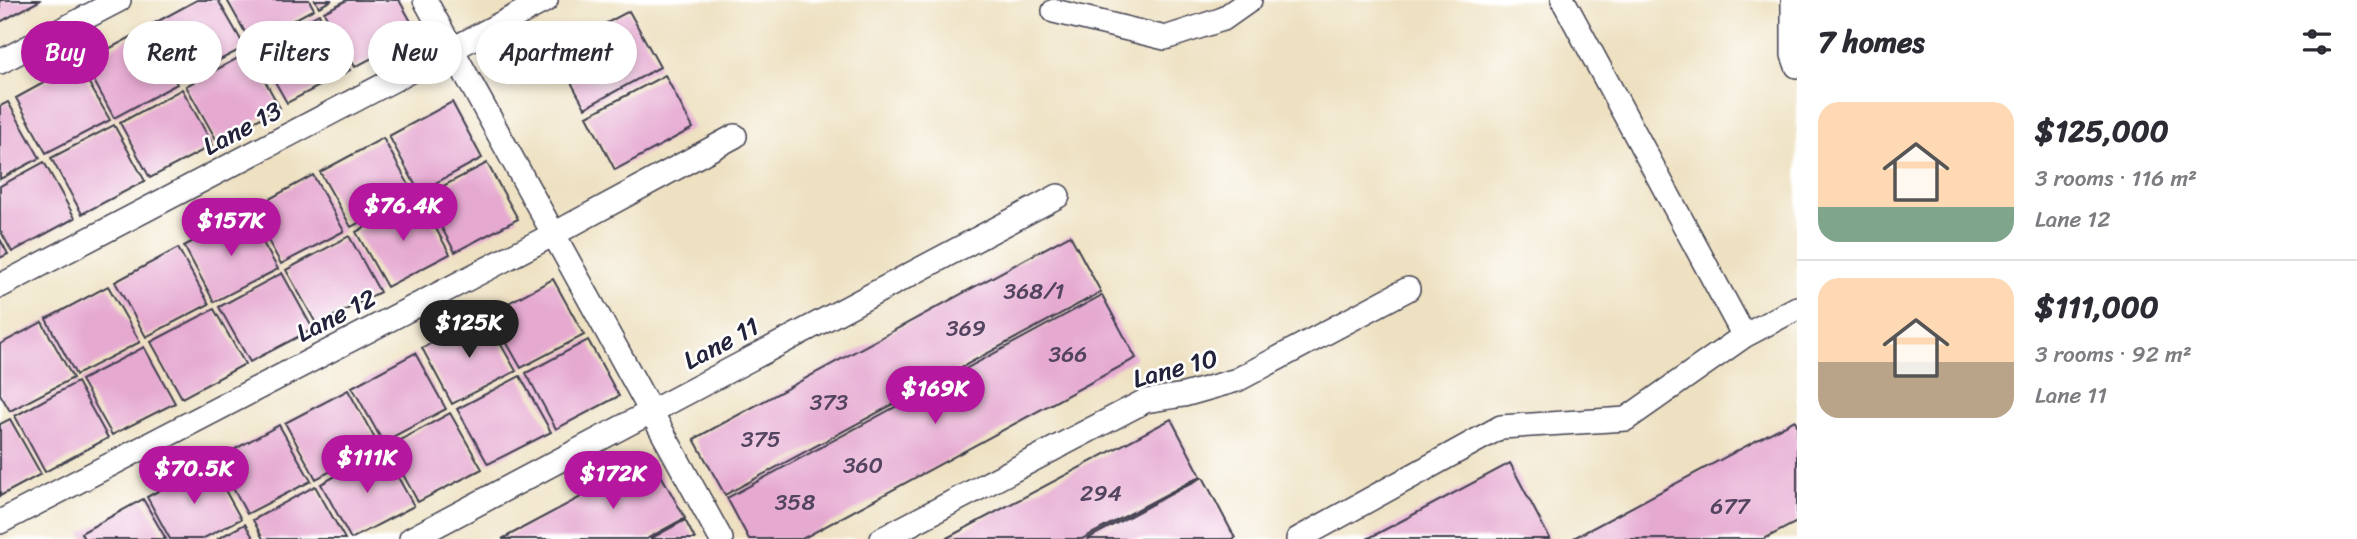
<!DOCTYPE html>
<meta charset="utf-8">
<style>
body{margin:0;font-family:Sriracha,sans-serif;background:#f2f2f3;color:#2b2b33;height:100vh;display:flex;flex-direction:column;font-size:26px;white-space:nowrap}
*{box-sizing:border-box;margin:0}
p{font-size:23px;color:#7c7c81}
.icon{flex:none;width:38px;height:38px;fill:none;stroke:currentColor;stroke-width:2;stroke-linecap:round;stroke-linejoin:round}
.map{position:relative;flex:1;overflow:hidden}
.details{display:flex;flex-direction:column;background:#fff;width:560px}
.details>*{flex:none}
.top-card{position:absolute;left:21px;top:21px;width:665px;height:63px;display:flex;gap:14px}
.price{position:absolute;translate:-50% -60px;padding:0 16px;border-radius:24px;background:#b5179e;color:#fff;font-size:23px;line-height:46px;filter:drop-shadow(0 2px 4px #0008)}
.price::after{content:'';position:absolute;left:50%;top:42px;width:21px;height:16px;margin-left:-10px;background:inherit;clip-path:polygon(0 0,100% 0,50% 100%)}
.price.selected{background:#222;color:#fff}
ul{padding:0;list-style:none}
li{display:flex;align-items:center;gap:21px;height:175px;padding:0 21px}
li+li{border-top:2px solid #e1e1e2}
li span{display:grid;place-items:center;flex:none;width:196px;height:140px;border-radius:21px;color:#555}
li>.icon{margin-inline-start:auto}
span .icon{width:84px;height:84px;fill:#fffc;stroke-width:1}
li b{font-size:30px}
h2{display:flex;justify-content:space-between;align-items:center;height:84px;padding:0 21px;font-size:30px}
.tag{padding:0 24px;border-radius:32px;background:#fff;box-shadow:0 4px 10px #0003;font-size:24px;line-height:63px}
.tag.selected{background:#b5179e;color:#fff}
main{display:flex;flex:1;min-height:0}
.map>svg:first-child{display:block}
.building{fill:#e6aad1}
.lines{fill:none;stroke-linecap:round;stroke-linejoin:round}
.minor-casing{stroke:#413f4f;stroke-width:26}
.minor{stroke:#fff;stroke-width:23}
.labels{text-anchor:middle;stroke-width:5;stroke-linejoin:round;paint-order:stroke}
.number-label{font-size:23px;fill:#534460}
.street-label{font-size:26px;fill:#22223b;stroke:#fff}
</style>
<main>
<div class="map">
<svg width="1797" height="539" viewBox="0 0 1797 539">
<rect width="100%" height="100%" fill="#fff"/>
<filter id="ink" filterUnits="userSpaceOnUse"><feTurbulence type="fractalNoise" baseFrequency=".0143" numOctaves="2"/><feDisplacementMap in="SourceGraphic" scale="14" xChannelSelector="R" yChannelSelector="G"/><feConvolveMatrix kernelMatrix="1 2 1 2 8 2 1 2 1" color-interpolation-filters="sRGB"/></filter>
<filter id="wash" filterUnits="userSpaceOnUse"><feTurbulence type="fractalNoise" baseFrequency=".00686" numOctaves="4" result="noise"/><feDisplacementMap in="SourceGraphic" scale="28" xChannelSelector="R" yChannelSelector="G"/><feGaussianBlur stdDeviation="1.57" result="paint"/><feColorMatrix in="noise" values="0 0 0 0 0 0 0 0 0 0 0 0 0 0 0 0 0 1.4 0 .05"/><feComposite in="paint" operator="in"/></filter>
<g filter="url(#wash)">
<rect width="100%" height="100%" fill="#eee1c1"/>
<g id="blocks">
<!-- building -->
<path class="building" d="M0 0H41L0 22Z
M197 0H218L245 47 181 80 151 25Z
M227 0H309L314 9 251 43Z
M315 0H332L319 7Z
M347 0H399L418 34 355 67 324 12Z
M629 11 660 67 585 108 554 51Z
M319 14 350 70 287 103 256 48Z
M146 29 177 84 114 118 84 62Z
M249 52 280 108 217 141 186 86Z
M78 64 110 120 46 153 16 98Z
M665 75 693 128 615 170 587 116Z
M182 89 213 145 150 178 120 123Z
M8 102 40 158 0 179V106Z
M452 102 482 158 419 192 389 136Z
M114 125 145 181 82 214 51 158Z
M383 138 414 194 351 227 320 172Z
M44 162 75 218 12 252 0 230V186Z
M487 163 518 219 455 252 424 196Z
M313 175 344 231 281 264 251 209Z
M419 198 450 254 387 287 356 232Z
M246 213 278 269 214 302 184 246Z
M1070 235 1101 292 725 495 694 439Z
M349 236 380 292 317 325 286 270Z
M0 239 8 254 0 258Z
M178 248 209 304 146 337 115 282Z
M282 273 313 329 250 362 219 307Z
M553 279 584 335 521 368 490 313Z
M108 286 140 342 76 375 46 319Z
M1102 295 1136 358 802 539H749L727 498Z
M214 309 245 364 182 398 151 342Z
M484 315 516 371 452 404 422 348Z
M42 322 73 378 10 411 0 394V344Z
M588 340 619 396 556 429 526 373Z
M144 347 175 403 112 435 81 380Z
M415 353 446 409 383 442 352 387Z
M520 376 551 432 488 464 457 409Z
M77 382 108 438 45 472 15 416Z
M348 390 379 446 316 479 285 423Z
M450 413 482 469 418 502 388 447Z
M10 419 41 474 0 496V424Z
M1171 419 1201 476 1082 539H945Z
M1795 420 1797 425V522L1764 539H1572Z
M279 425 311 481 247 514 217 459Z
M383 450 414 506 351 539 321 484Z
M652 459 685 518 650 537 647 539H502Z
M210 463 241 519 202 539H170L147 497Z
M1510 463 1550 539H1367L1407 518Z
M1203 477 1235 538 1233 539H1087Z
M315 486 345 539H263L253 520Z
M143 499 166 539H84L81 533Z
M685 520 695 539H650Z
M245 524 254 539H217Z"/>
</g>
</g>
<g filter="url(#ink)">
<use href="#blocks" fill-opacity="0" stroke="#413f4f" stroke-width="2"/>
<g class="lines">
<!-- minor casing -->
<g class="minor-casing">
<path id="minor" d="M425 0 721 539
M1563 0 1744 336
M1793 0V55L1797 66
M1054 11 1165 38 1223 19 1250 0
M0 62 119 0
M0 286 546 0
M0 522 554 234 735 136
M411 539 1058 196
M882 539 1145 401 1184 395 1237 380 1408 289
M1298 539 1501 427 1626 419 1744 336 1797 308"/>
</g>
<!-- minor -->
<use href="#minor" class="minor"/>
</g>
</g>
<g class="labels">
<!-- number labels -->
<g class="number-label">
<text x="1034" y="299">368/1</text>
<text x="966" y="336">369</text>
<text x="1068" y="362">366</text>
<text x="829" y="410">373</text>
<text x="761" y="447">375</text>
<text x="863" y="473">360</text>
<text x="1101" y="501">294</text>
<text x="795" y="510">358</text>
<text x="1730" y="514">677</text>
</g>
<!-- street labels -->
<g class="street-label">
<text transform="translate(242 128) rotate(-28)" y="9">Lane 13</text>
<text transform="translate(336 315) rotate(-27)" y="9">Lane 12</text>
<text transform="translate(721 343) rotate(-28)" y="9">Lane 11</text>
<text transform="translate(1175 368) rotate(-15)" y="9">Lane 10</text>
</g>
</g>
</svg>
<b class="price" style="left:403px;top:243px">$76.4K</b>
<b class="price" style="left:231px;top:258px">$157K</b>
<b class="price selected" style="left:469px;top:360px">$125K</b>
<b class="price" style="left:935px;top:426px">$169K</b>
<b class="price" style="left:367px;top:495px">$111K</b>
<b class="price" style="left:194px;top:506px">$70.5K</b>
<b class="price" style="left:613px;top:511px">$172K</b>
<div class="top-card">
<a class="tag selected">Buy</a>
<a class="tag">Rent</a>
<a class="tag">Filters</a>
<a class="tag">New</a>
<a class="tag">Apartment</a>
</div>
</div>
<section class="details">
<h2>7 homes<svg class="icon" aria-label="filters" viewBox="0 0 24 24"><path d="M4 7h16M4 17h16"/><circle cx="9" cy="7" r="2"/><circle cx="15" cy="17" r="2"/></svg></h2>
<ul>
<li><span style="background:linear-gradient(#ffd9b3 75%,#7fa58c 0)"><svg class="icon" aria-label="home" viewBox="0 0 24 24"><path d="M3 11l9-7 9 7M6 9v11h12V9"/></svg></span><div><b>$125,000</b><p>3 rooms · 116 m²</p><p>Lane 12</p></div></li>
<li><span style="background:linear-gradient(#ffd9b3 60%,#b9a48a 0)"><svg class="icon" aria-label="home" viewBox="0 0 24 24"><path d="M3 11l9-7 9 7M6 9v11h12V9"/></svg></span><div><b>$111,000</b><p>3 rooms · 92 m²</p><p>Lane 11</p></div></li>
</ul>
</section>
</main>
